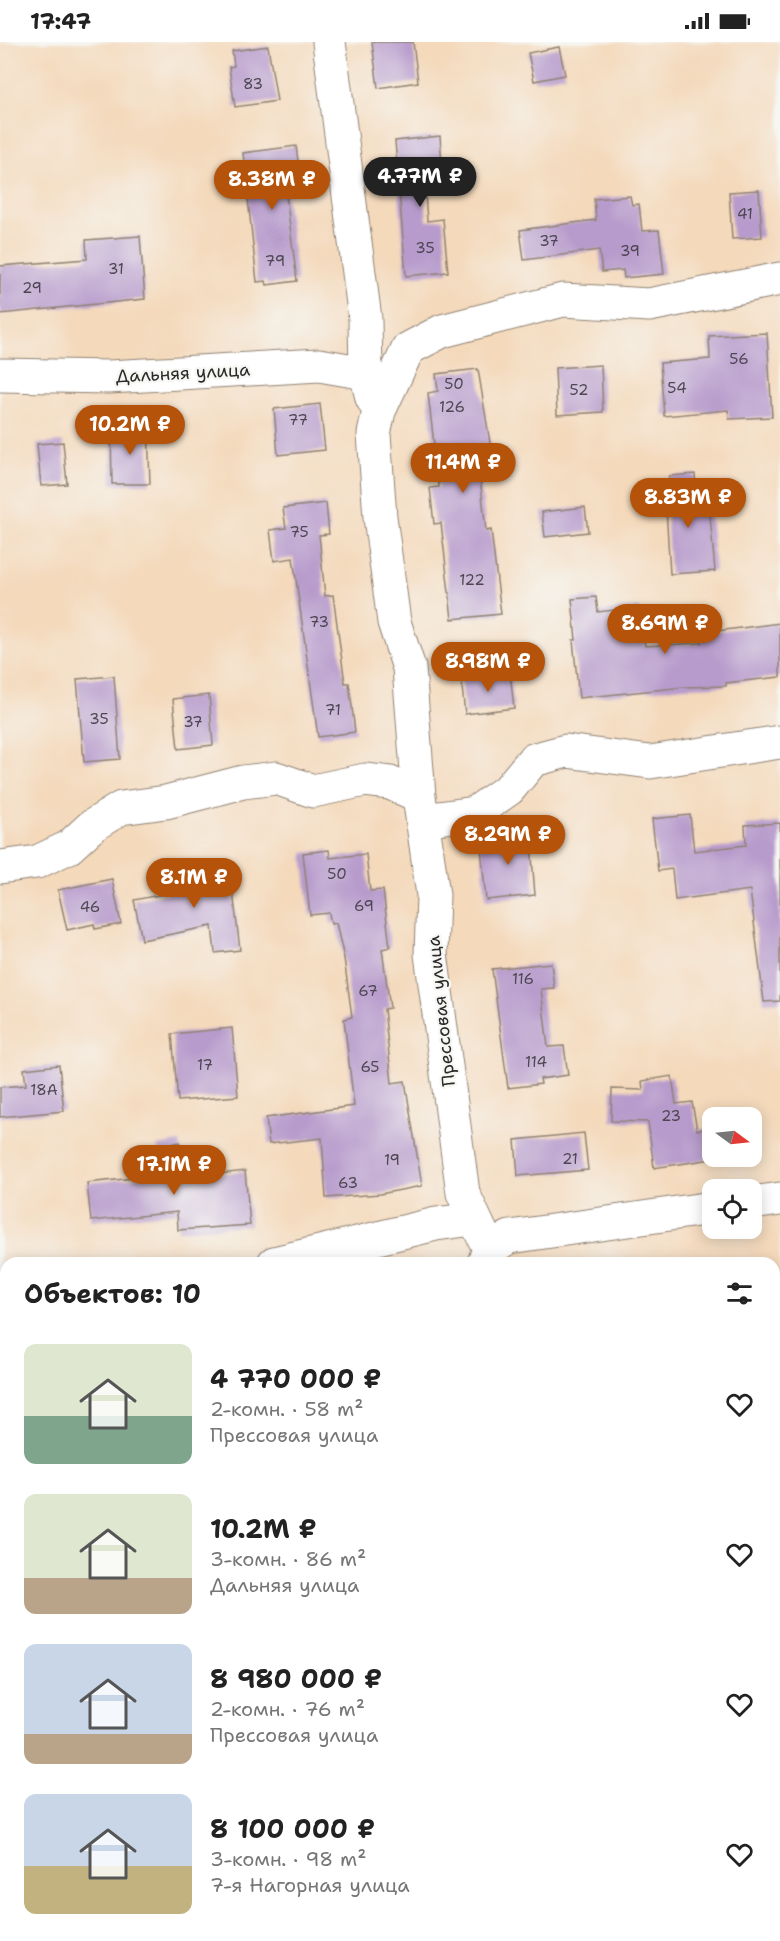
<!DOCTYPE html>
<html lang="ru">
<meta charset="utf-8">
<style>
body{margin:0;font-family:"Shantell Sans",sans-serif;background:#f6f6f6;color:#222;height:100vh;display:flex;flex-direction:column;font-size:22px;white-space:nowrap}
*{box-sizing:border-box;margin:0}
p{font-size:20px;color:#767676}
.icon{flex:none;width:33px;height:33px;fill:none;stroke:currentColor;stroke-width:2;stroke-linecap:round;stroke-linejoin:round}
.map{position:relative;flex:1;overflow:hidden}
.drawer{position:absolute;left:0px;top:1215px;width:780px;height:684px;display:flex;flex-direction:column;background:#fff;border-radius:18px 18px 0 0;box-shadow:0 3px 15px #0003}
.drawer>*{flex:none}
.needle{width:39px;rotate:105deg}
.controls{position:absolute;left:702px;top:1065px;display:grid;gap:12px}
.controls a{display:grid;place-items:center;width:60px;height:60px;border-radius:12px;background:#fff;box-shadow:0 3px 15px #0003;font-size:30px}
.price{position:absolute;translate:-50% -51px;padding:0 14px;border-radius:21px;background:#b45309;color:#fff;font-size:20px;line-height:39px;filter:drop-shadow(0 2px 3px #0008)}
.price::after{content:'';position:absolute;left:50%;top:36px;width:18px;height:14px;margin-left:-9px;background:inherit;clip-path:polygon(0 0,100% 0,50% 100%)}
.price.current{background:#222;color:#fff}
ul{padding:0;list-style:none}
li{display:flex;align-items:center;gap:18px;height:150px;padding:0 24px}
li span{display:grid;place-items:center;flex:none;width:168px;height:120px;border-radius:12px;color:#555}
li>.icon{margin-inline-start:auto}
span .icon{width:72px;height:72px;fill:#fffc;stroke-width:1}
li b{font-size:26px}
h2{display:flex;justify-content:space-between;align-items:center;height:72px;padding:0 24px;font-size:26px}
.status{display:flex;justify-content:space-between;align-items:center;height:42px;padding:0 30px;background:#fff;direction:ltr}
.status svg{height:16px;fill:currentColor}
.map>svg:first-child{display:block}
.building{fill:#b79bcc}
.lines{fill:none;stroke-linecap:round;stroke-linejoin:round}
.minor-casing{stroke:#908273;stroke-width:35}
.minor{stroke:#fff;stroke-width:33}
.labels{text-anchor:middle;stroke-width:4.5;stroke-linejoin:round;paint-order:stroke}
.number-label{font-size:15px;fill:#4e4753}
.street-label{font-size:18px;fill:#2b2b2b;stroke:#f6f6f2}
</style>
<div class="status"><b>17:47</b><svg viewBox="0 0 49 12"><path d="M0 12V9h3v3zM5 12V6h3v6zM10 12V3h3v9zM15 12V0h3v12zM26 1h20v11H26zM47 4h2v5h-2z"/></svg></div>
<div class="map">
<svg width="780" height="1899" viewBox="0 0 780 1899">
<rect width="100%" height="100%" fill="#f6f6f2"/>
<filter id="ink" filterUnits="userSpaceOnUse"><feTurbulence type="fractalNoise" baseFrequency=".0167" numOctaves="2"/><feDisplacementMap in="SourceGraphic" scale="12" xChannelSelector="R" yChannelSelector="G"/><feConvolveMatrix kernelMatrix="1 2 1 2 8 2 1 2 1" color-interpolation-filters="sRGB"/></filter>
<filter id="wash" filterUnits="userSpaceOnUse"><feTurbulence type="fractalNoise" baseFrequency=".008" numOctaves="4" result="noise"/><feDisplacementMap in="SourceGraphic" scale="24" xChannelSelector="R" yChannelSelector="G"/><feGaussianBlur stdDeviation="1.35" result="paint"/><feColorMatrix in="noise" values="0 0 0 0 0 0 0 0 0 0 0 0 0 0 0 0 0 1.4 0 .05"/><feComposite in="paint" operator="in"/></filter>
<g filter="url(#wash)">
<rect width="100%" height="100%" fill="#f4d9bb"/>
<g id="blocks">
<!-- building -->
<path class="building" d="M372 0H413L418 40 378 46Z
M268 4 277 59 235 65 229 25 234 24 232 9Z
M559 5 565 33 534 39 528 11Z
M440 94 442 123 423 125 427 179 443 177 448 230 406 234 395 99Z
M296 104 302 150 286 153 297 239 267 243 266 239 257 240 243 111Z
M759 148 762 195 732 197 729 150Z
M630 154 632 163 639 162 642 189 659 188 664 232 624 236 623 228 602 230 599 208 524 218 520 188 596 178 594 157Z
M140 194 145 257 0 272V224L87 217 86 198Z
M767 291 772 375 729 377 728 368 664 374 660 321 710 317 709 294Z
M601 323 603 370 557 373 555 326Z
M478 327 491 407 477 408 486 489 491 488 501 572 452 577 441 481 434 482 430 446 439 445 428 351 438 349 436 332Z
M320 362 325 408 278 413 274 367Z
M148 384 150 442H112L111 386Z
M63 400 67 442 41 444 37 402Z
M695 432 697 463 709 462 715 529 670 532 666 466 670 465 669 434Z
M326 461 329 492 319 493 325 554 333 553 345 641H349L355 690 318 695 293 516 274 519 270 488 286 486 283 466Z
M585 465 588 490 545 495 542 470Z
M596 555 598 570 639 565 645 604 701 601V591L780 581V635L726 641V644L684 645 579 656 573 598H576L572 557Z
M510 630 514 666 465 672 461 636Z
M114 634 120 717 84 720 77 637Z
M209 653 213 703 178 707 173 657Z
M690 773 694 809 746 803 745 783 780 781V959L764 960 750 848 675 858 672 827 658 829 652 777Z
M530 790 535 853 486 858 480 795Z
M329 808 330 816 366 812 370 849 383 848 390 905 382 907 390 966 384 967 392 1041 405 1039 422 1144 380 1152 326 1156 322 1096 269 1102 266 1076 354 1064 344 977 352 975 344 916 336 881 331 882 329 871 310 873 303 811Z
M230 824 240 908 215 911 212 884 142 898 134 858 184 848 182 829Z
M112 837 121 882 95 887 94 882 67 888 58 848Z
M551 921 554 946 541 947 548 1005 564 1004 568 1033 540 1037 541 1042 508 1046 492 927Z
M232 986 238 1054 178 1059 172 992Z
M59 1023 64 1069 0 1075V1045L26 1043 24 1027Z
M672 1034 676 1062 692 1060 697 1088 712 1086V1117L654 1126 648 1080 611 1079 612 1047 643 1048 642 1039Z
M584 1091 588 1128 518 1134 515 1098Z
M180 1100 186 1136 245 1129 250 1183 178 1188 177 1170 91 1179 87 1141 162 1133 157 1104Z"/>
</g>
</g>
<g filter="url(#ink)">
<use href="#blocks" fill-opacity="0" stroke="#908273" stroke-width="1.5"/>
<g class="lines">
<!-- minor casing -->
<g class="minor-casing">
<path id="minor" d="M329 0 365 277 366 331 372 356 379 369 374 392 380 475 394 580 409 626 419 754 433 853 431 912 463 1151 489 1207 484 1221
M0 333 109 335 319 323 366 331
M379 369 408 307 442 289 563 258 649 263 780 237
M423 778 475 771 509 747 533 718 566 709 650 720 780 700
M0 825 37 820 69 805 92 784 121 766 166 760 243 740 276 736 313 749 365 738 390 741 419 754
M752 1161 780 1157
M489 1207 510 1195 712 1166
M274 1221 436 1182 473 1177
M0 1260 6 1259
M774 1604 780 1603
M0 1750 6 1749
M547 1893 548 1899"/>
</g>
<!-- minor -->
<use href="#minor" class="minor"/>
</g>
</g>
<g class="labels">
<!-- number labels -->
<g class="number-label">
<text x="253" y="47">83</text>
<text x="745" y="177">41</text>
<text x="549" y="204">37</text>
<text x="425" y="211">35</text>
<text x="630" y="214">39</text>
<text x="275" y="224">79</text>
<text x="116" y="232">31</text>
<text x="32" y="251">29</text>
<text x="739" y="322">56</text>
<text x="454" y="347">50</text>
<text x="677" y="351">54</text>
<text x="579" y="353">52</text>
<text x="452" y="370">126</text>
<text x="298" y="383">77</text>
<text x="299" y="495">75</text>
<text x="472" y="543">122</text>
<text x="319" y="585">73</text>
<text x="333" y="673">71</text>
<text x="99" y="682">35</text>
<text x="193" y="685">37</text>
<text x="337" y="837">50</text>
<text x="364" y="869">69</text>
<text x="90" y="870">46</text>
<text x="523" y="942">116</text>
<text x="368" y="954">67</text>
<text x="536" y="1025">114</text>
<text x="205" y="1028">17</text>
<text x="370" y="1030">65</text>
<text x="44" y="1053">18А</text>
<text x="671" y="1079">23</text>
<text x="570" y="1122">21</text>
<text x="392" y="1123">19</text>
<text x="348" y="1146">63</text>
</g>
<!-- street labels -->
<g class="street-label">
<text transform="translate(183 331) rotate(-3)" y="6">Дальняя улица</text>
<text transform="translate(441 969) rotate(-96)" y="6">Прессовая улица</text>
</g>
</g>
</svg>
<div class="controls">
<a><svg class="needle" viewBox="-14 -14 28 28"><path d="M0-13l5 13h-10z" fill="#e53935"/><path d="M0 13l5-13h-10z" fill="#767676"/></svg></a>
<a><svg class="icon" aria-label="locate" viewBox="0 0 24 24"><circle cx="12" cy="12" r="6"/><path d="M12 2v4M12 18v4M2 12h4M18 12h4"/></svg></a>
</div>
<b class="price current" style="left:420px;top:166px">4.77M ₽</b>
<b class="price" style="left:272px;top:169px">8.38M ₽</b>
<b class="price" style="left:130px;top:414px">10.2M ₽</b>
<b class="price" style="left:463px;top:452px">11.4M ₽</b>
<b class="price" style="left:688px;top:487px">8.83M ₽</b>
<b class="price" style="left:665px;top:613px">8.69M ₽</b>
<b class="price" style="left:488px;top:651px">8.98M ₽</b>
<b class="price" style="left:508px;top:824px">8.29M ₽</b>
<b class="price" style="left:194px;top:867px">8.1M ₽</b>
<b class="price" style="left:174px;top:1154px">17.1M ₽</b>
<section class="drawer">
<h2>Объектов: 10<svg class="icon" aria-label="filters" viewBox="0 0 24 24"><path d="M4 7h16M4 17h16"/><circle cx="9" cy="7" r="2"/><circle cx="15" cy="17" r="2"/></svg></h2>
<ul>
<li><span style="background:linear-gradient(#dfe7d0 60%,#7fa58c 0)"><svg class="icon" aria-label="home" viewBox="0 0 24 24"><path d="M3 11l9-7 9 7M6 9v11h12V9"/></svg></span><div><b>4 770 000 ₽</b><p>2-комн. · 58 m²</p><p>Прессовая улица</p></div><svg class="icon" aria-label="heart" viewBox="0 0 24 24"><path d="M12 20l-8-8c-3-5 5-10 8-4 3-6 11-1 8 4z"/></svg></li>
<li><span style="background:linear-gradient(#dfe7d0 70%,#b9a48a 0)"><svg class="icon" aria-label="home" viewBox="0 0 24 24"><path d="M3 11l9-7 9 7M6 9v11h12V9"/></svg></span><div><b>10.2M ₽</b><p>3-комн. · 86 m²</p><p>Дальняя улица</p></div><svg class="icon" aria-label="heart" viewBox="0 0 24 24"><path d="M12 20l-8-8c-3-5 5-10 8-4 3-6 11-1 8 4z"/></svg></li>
<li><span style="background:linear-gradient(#c9d6e8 75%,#b9a48a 0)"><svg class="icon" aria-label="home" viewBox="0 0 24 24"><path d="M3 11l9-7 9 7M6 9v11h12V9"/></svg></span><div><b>8 980 000 ₽</b><p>2-комн. · 76 m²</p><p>Прессовая улица</p></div><svg class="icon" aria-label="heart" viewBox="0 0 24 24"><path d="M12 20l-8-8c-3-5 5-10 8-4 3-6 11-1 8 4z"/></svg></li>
<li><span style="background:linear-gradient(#c9d6e8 60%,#c2b280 0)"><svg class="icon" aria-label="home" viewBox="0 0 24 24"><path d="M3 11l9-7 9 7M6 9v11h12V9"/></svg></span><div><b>8 100 000 ₽</b><p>3-комн. · 98 m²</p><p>7-я Нагорная улица</p></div><svg class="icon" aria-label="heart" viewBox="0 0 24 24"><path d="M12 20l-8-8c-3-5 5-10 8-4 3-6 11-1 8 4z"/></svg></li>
</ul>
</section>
</div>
